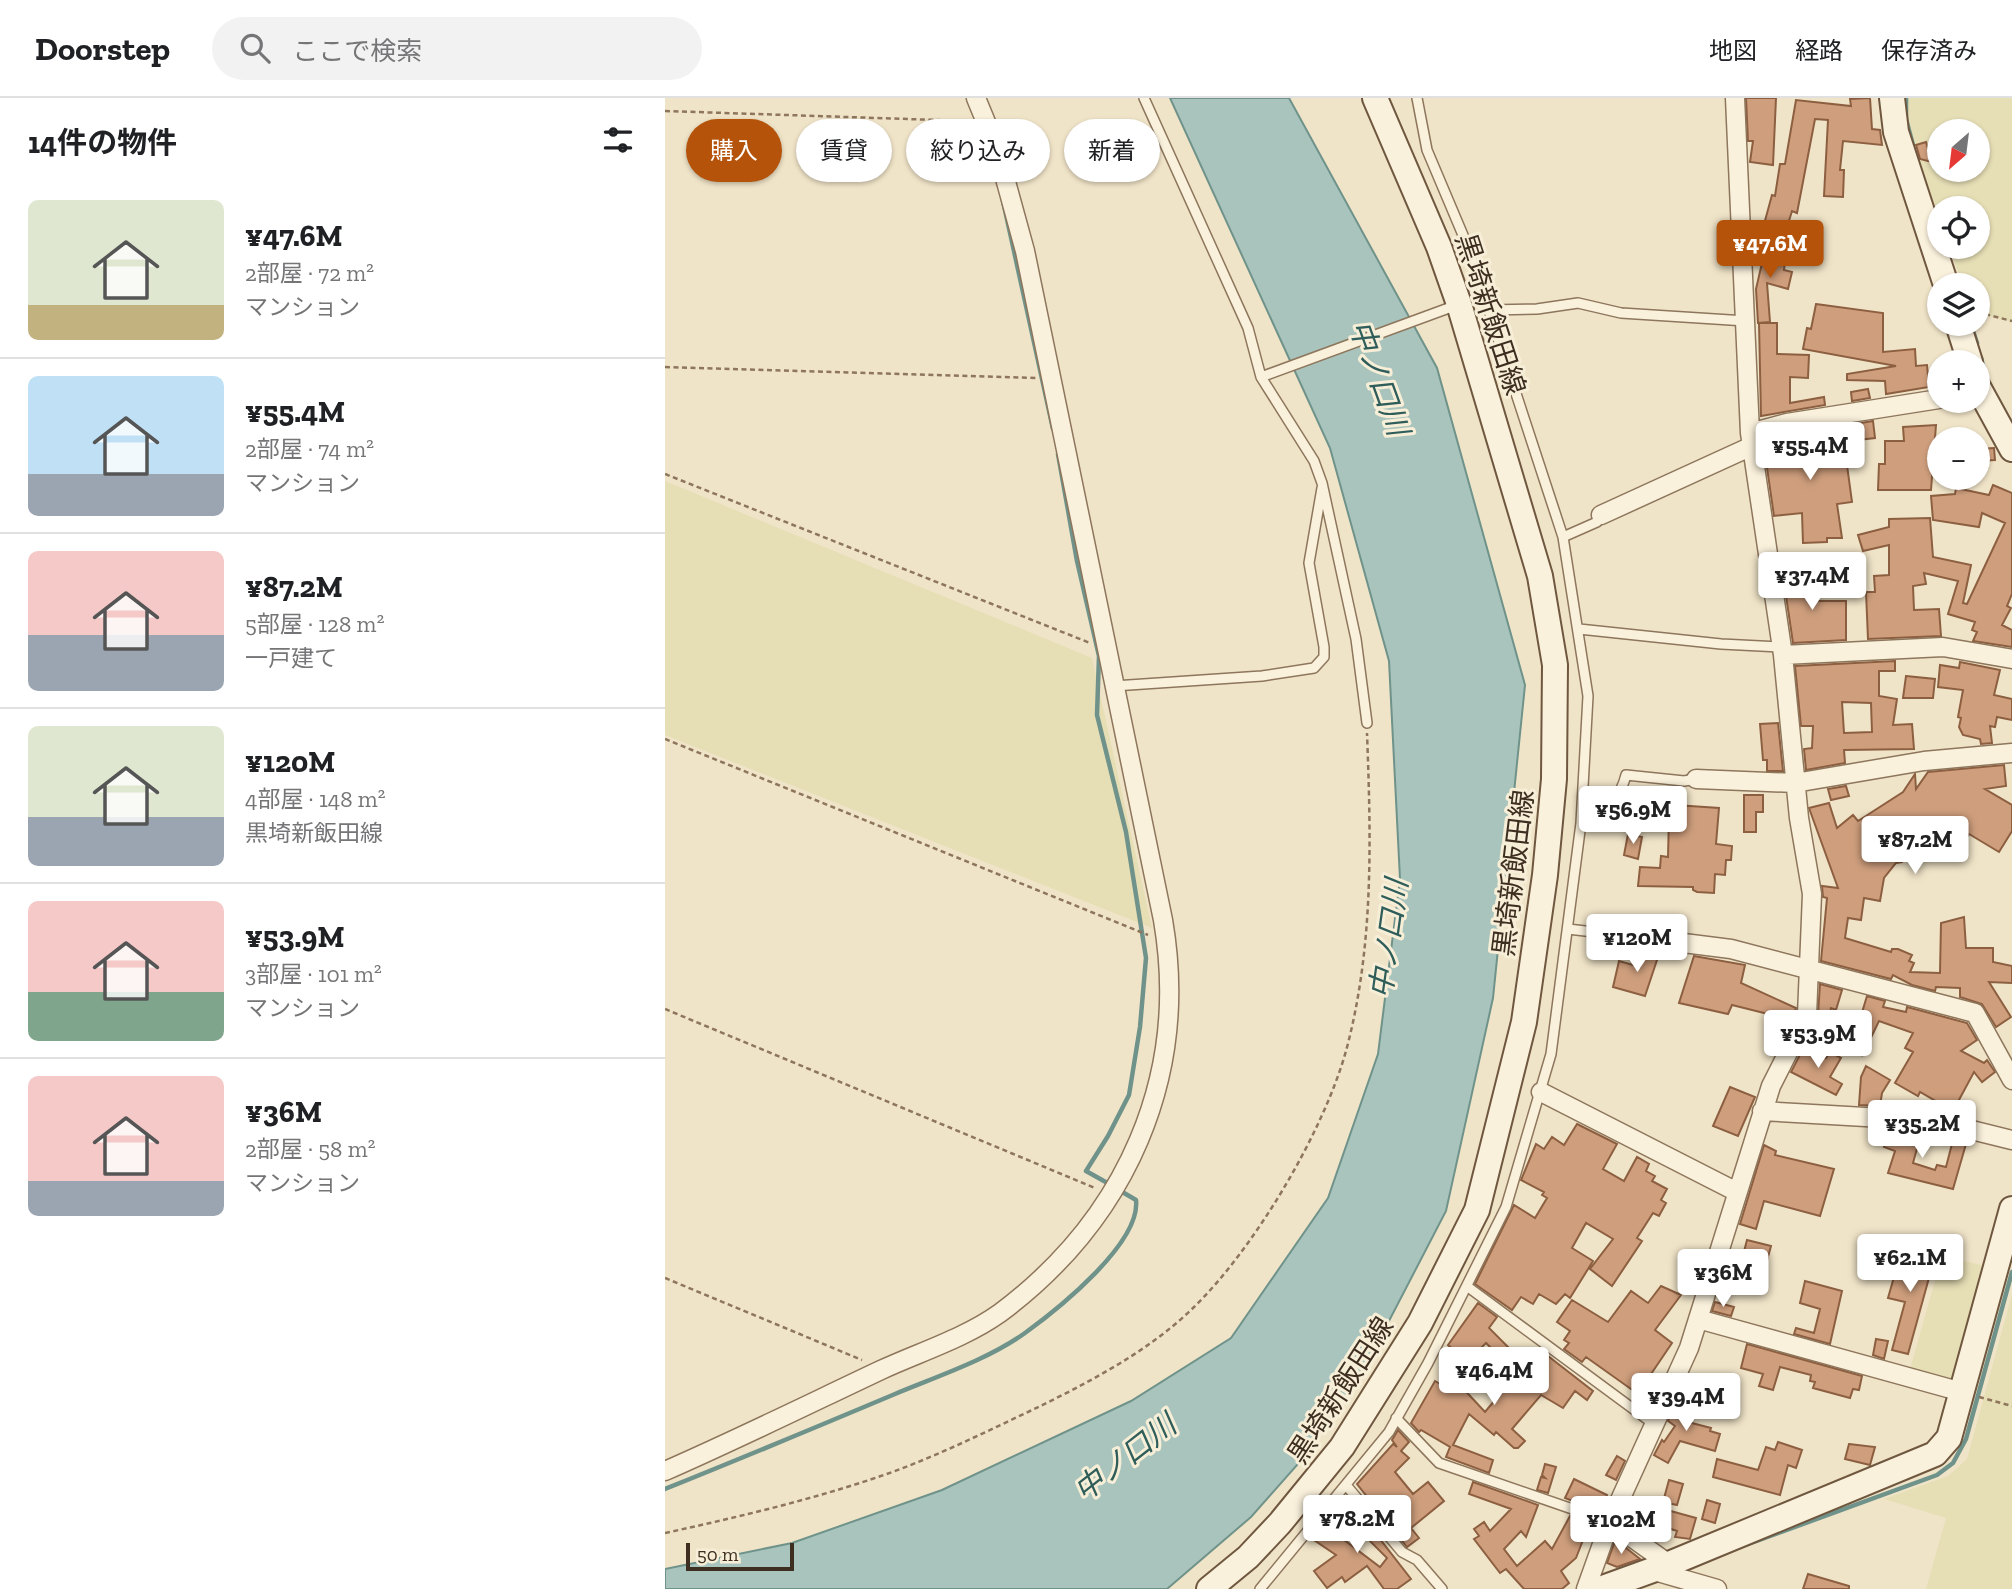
<!DOCTYPE html>
<html lang="ja">
<meta charset="utf-8">
<style>
body{margin:0;font-family:"Zilla Slab","Noto Sans JP",serif;background:#f2f2f2;color:#202124;height:100vh;display:flex;flex-direction:column;font-size:26px;white-space:nowrap}
*{box-sizing:border-box;margin:0}
p{font-size:23px;color:#757577}
.icon{flex:none;width:38px;height:38px;fill:none;stroke:currentColor;stroke-width:2;stroke-linecap:round;stroke-linejoin:round}
.map{position:relative;flex:1;overflow:hidden}
.side{display:flex;flex-direction:column;background:#fff;width:665px}
.side>*{flex:none}
.hud{position:absolute;left:21px;top:21px;width:665px;height:63px;display:flex;gap:14px}
.needle{width:46px;rotate:208deg}
.fabs{position:absolute;left:1262px;top:21px;display:grid;gap:14px}
.fabs a{display:grid;place-items:center;width:63px;height:63px;border-radius:50%;background:#fff;box-shadow:0 2px 5px #0004;font-size:35px}
.scale{position:absolute;left:21px;bottom:18px;width:108px;box-sizing:border-box;padding-left:7px;border:4px solid #3d2e20;border-top:0;font-size:19px;line-height:24px;white-space:nowrap;color:#3d2e20;-webkit-text-stroke:5px #f7eed8;paint-order:stroke}
.price{position:absolute;translate:-50% -60px;padding:0 16px;border-radius:7px;background:#fff;color:#222;font-size:23px;line-height:46px;filter:drop-shadow(0 2px 4px #0008)}
.price::after{content:'';position:absolute;left:50%;top:42px;width:21px;height:16px;margin-left:-10px;background:inherit;clip-path:polygon(0 0,100% 0,50% 100%)}
.price.selected{background:#b45309;color:#fff}
ul{padding:0;list-style:none}
li{display:flex;align-items:center;gap:21px;height:175px;padding:0 28px}
li+li{border-top:2px solid #e0e0e0}
li span{display:grid;place-items:center;flex:none;width:196px;height:140px;border-radius:10px;color:#555}
li>.icon{margin-inline-start:auto}
span .icon{width:84px;height:84px;fill:#fffc;stroke-width:1}
li b{font-size:30px}
h2{display:flex;justify-content:space-between;align-items:center;height:84px;padding:0 28px;font-size:30px}
.pill{padding:0 24px;border-radius:32px;background:#fff;box-shadow:0 2px 5px #0004;font-size:24px;line-height:63px}
.pill.selected{background:#b45309;color:#fff}
header{display:flex;align-items:center;gap:42px;box-sizing:border-box;height:98px;padding:0 35px;background:#fff;border-bottom:2px solid #e0e0e0}
header strong{font-size:33px}
nav{display:flex;gap:38px;margin-inline-start:auto;font-size:24px}
.search{width:490px;height:63px;background:#f2f2f2;display:flex;align-items:center;gap:18px;box-sizing:border-box;padding:0 24px;border-radius:38px;color:#757577;font-size:26px}
main{display:flex;flex:1;min-height:0}
.map>svg:first-child{display:block}
.farmland{fill:#e6deb5;fill-rule:evenodd}
.water{fill:#a9c4bc;stroke:#6f938a;stroke-width:2}
.lines{fill:none;stroke-linecap:round;stroke-linejoin:round}
.stream{stroke:#6f938a;stroke-width:4.5}
.building{fill:#cf9f7d;stroke:#8d5f41;stroke-width:2;fill-rule:evenodd}
.lane-casing{stroke:#8d765c;stroke-width:12}
.street-casing{stroke:#8d765c;stroke-width:21}
.secondary-casing{stroke:#6f573f;stroke-width:28}
.path{stroke:#8d765c;stroke-width:2.5;stroke-dasharray:5 3.5;stroke-linecap:butt}
.lane{stroke:#faf1dc;stroke-width:9}
.street{stroke:#faf1dc;stroke-width:18}
.secondary{stroke:#faf1dc;stroke-width:24}
.labels{text-anchor:middle;stroke-width:6;stroke-linejoin:round;paint-order:stroke}
.street-label{font-size:28px;fill:#3d2e20;stroke:#f7eed8}
.water-label{font-size:30px;font-style:italic;fill:#2f5d5a;stroke:#f7eed8}
</style>
<header>
<strong>Doorstep</strong>
<div class="search"><svg class="icon" aria-label="search" viewBox="0 0 24 24"><circle cx="10" cy="10" r="6"/><path d="M15 15l6 6"/></svg>ここで検索</div>
<nav><a>地図</a><a>経路</a><a>保存済み</a></nav>
</header>
<main>
<section class="side">
<h2>14件の物件<svg class="icon" aria-label="filters" viewBox="0 0 24 24"><path d="M4 7h16M4 17h16"/><circle cx="9" cy="7" r="2"/><circle cx="15" cy="17" r="2"/></svg></h2>
<ul>
<li><span style="background:linear-gradient(#dfe7d0 75%,#c2b280 0)"><svg class="icon" aria-label="home" viewBox="0 0 24 24"><path d="M3 11l9-7 9 7M6 9v11h12V9"/></svg></span><div><b>¥47.6M</b><p>2部屋 · 72 m²</p><p>マンション</p></div></li>
<li><span style="background:linear-gradient(#bfe0f5 70%,#9aa5b1 0)"><svg class="icon" aria-label="home" viewBox="0 0 24 24"><path d="M3 11l9-7 9 7M6 9v11h12V9"/></svg></span><div><b>¥55.4M</b><p>2部屋 · 74 m²</p><p>マンション</p></div></li>
<li><span style="background:linear-gradient(#f6c9c9 60%,#9aa5b1 0)"><svg class="icon" aria-label="home" viewBox="0 0 24 24"><path d="M3 11l9-7 9 7M6 9v11h12V9"/></svg></span><div><b>¥87.2M</b><p>5部屋 · 128 m²</p><p>一戸建て</p></div></li>
<li><span style="background:linear-gradient(#dfe7d0 65%,#9aa5b1 0)"><svg class="icon" aria-label="home" viewBox="0 0 24 24"><path d="M3 11l9-7 9 7M6 9v11h12V9"/></svg></span><div><b>¥120M</b><p>4部屋 · 148 m²</p><p>黒埼新飯田線</p></div></li>
<li><span style="background:linear-gradient(#f6c9c9 65%,#7fa58c 0)"><svg class="icon" aria-label="home" viewBox="0 0 24 24"><path d="M3 11l9-7 9 7M6 9v11h12V9"/></svg></span><div><b>¥53.9M</b><p>3部屋 · 101 m²</p><p>マンション</p></div></li>
<li><span style="background:linear-gradient(#f6c9c9 75%,#9aa5b1 0)"><svg class="icon" aria-label="home" viewBox="0 0 24 24"><path d="M3 11l9-7 9 7M6 9v11h12V9"/></svg></span><div><b>¥36M</b><p>2部屋 · 58 m²</p><p>マンション</p></div></li>
</ul>
</section>
<div class="map">
<svg width="1347" height="1491" viewBox="0 0 1347 1491">
<rect width="100%" height="100%" fill="#f0e4c8"/>
<!-- farmland -->
<path class="farmland" d="M1234 0H1347V224L1313 215 1312 187H1298L1284 149H1312V110H1274V123L1235 20ZM1274 33H1312V72H1274Z
M0 383 427 560 487 830 0 637Z
M1277 1158 1321 1168 1288 1282 1245 1271Z
M1347 1196V1491H1261L1281 1420 1219 1401 1283 1378 1302 1361Z"/>
<!-- water -->
<path class="water" d="M505 0H624L772 270 860 587 828 900 781 1113 697 1275 633 1366 586 1419 502 1491H0V1471L127 1445 277 1392 466 1303 566 1240 663 1100 713 956 735 781 724 563 665 350Z"/>
<g class="lines">
<!-- stream -->
<path class="stream" d="M1241 0V21L1248 47
M313 27 329 71
M338 103 388 331
M1306 227 1312 245
M1316 260 1323 285
M393 356 412 463 434 558 432 617 461 734 481 860 475 929 464 997 443 1038 421 1073 446 1087
M0 1391C77 1360 154 1328 230 1296 273 1278 322 1262 360 1235 393 1211 476 1145 471 1102L454 1092
M1075 1449 1272 1377 1288 1365 1301 1341 1347 1174"/>
</g>
<!-- building -->
<path class="building" d="M1081 0H1111L1108 67 1085 64 1088 43H1083Z
M1205 0 1207 31 1215 32 1217 47 1178 43 1175 72H1179L1178 99 1159 98 1163 22 1150 21 1132 115 1127 113 1120 136 1098 130 1107 97 1110 98 1115 66H1120L1131 2 1186 8 1185 1Z
M1261 44 1267 64 1255 61 1251 47Z
M1096 152 1121 155 1119 172 1127 174 1123 191 1102 185 1105 224 1093 225 1091 191 1097 165H1094Z
M1151 206 1218 215V254L1250 251 1251 268 1262 267 1264 289 1221 296 1220 283 1182 282V276L1231 268 1138 251 1142 230 1146 231Z
M1094 225H1112V256L1144 257 1143 280 1125 279V305L1159 299 1160 307 1096 318Z
M1203 291 1205 300 1187 303 1186 294Z
M1208 323 1210 340 1193 342 1190 326Z
M1271 327 1266 392H1213L1214 366H1220V343H1239L1238 329Z
M1163 330 1165 346 1179 345 1187 404 1172 406 1177 440H1162V444L1138 445 1137 415 1109 418 1099 349 1119 347 1118 338Z
M1329 350 1330 362 1312 363V351Z
M1328 387 1347 395V496L1342 508 1346 510 1337 527 1347 532V549L1308 543 1312 534 1307 532 1310 524 1283 516 1293 483 1259 475 1261 486 1248 488 1249 512 1274 511 1276 538 1203 541 1201 494H1210L1209 478 1224 477V447L1198 453 1193 437 1224 429V421L1265 420 1268 459 1306 467 1298 505 1302 506 1340 425 1317 415 1314 429 1268 422 1266 398 1290 396 1291 390 1324 397Z
M1132 462 1138 498 1149 497 1150 503H1181V542L1128 545 1116 464Z
M1230 563V573H1214V598L1232 601 1228 627 1247 626 1249 651 1179 652 1180 665 1141 672 1139 651 1147 650 1148 628H1136L1130 568ZM1177 604 1206 605 1207 634 1179 635Z
M1295 564 1335 572 1329 597 1347 601V622L1332 619 1330 629 1325 628 1327 645 1316 646 1315 641 1298 637 1294 629 1296 620 1293 619 1298 592 1273 589 1275 567 1294 570Z
M1241 578 1270 581 1268 600H1238Z
M1113 625 1118 673H1102V662H1098L1095 626Z
M1339 667 1341 688 1320 691 1347 707V733L1334 754 1304 736 1294 752 1271 737 1260 751 1255 747 1246 758 1244 756 1237 764 1231 765 1219 780 1215 803 1199 800 1196 822 1183 820 1180 840 1226 854 1227 851H1233L1247 857 1244 863 1249 865 1245 874 1275 875 1276 825 1299 819 1301 850H1328V864L1347 868V885L1324 884 1346 919 1331 929 1317 906 1295 899V890L1271 889 1270 893 1247 887 1228 877 1226 881 1156 863 1162 800 1158 799 1157 788 1173 790 1144 710 1164 705 1172 730 1188 717 1193 723 1238 694 1250 676 1251 691 1263 674Z
M1181 688 1184 698 1166 702 1163 691Z
M1079 697H1098V714H1091V734H1079Z
M1010 707 1054 710 1051 746 1067 748 1066 762H1061L1060 777 1050 776 1049 795 1032 794 1028 792V789L973 788 975 769 995 770 996 758 1003 759 1004 718 1009 719Z
M960 714 973 715 971 728 959 727Z
M963 736 977 739 973 761 959 757Z
M981 852 995 853 980 898 948 889 954 863 975 869Z
M1029 858 1080 867 1076 885 1131 910 1127 922 1067 907 1063 916 1014 905Z
M1155 886 1177 892 1171 912 1166 910 1161 930 1150 927 1153 917Z
M1202 898 1220 903 1218 909 1241 914 1242 909 1302 925 1312 942 1296 953 1319 965 1322 962 1330 974 1317 984 1309 974 1288 1013 1255 994 1253 998 1230 985 1248 954 1240 950 1248 935 1214 923 1197 958 1199 933 1192 931Z
M1139 949 1161 960 1165 954 1176 960 1165 979 1177 986 1171 997 1126 974Z
M1201 968 1225 982 1217 995 1215 1008 1194 1007 1196 979Z
M1065 989 1090 999 1073 1038 1048 1028Z
M912 1026 952 1046 938 1071 959 1083 972 1059 984 1066 981 1073 990 1078 987 1083 1002 1091 996 1102 1001 1105 994 1118 988 1115 972 1140 977 1143 947 1188 925 1171 948 1141 921 1125 907 1150 928 1163 905 1200 900 1196 891 1206 874 1196 868 1206 856 1199 847 1212 810 1186 849 1107 870 1120 882 1100 877 1097 879 1094 856 1082 871 1046 879 1051 887 1039 899 1047Z
M1224 1032 1256 1036 1248 1065 1270 1072 1272 1067 1281 1069 1288 1042 1301 1046 1288 1091 1223 1075 1230 1053 1219 1049Z
M1099 1047 1111 1053 1110 1057 1169 1071 1155 1118 1099 1103 1091 1131 1075 1126Z
M1082 1142 1106 1148 1094 1192 1063 1184 1068 1163 1076 1165Z
M1237 1151 1270 1158 1243 1256 1227 1252 1240 1204 1223 1200Z
M1140 1183 1177 1193 1165 1246 1129 1236 1131 1230 1149 1235 1155 1211 1135 1205Z
M996 1188 1016 1197 990 1232 1007 1245 980 1285 992 1293 985 1308 972 1298 973 1296 921 1259 917 1264 899 1251 904 1245 899 1242 905 1233 892 1224 907 1202 943 1224 966 1193 983 1205Z
M1050 1204 1069 1209 1066 1218 1047 1213Z
M813 1205 832 1219 824 1230 845 1251 836 1260 821 1245 802 1264 783 1247Z
M1211 1241 1223 1243 1219 1261 1208 1257Z
M1082 1246 1197 1278 1194 1292 1188 1291 1185 1300 1148 1290 1150 1284 1145 1283 1146 1277 1115 1269 1108 1292 1094 1288 1098 1276 1076 1270Z
M883 1258 928 1293 922 1302 910 1293 898 1310 876 1297 847 1331 860 1343 853 1350H849L831 1334 829 1337 804 1316 788 1347 828 1362 824 1375 781 1359 785 1349 756 1332 754 1334 746 1325 770 1283 786 1292 793 1285 820 1314 835 1296 823 1285 837 1269 851 1281 867 1265 874 1270Z
M1014 1302 1030 1310 1023 1324 1046 1330 1045 1333 1055 1336 1050 1353 1015 1343 1003 1365 989 1357 997 1342 999 1344 1010 1328 1003 1323Z
M733 1332 744 1344 736 1353 744 1360 730 1374 748 1396 763 1384 779 1403 746 1430 754 1440 742 1449 692 1386 728 1346 732 1349 727 1342Z
M1113 1344 1137 1352 1131 1370 1123 1367 1115 1397 1048 1379 1052 1361 1093 1372 1101 1349 1110 1352Z
M1184 1346 1210 1349 1205 1367 1180 1361Z
M952 1358 960 1363 951 1382 941 1377Z
M880 1366 891 1369 883 1395 872 1392 876 1379 880 1380 877 1377Z
M909 1381 942 1397 937 1408 933 1406 931 1412 900 1400Z
M1004 1382 1018 1386 1012 1407 998 1404Z
M808 1384 873 1407 861 1439 856 1433 839 1451 852 1468 880 1443 887 1451 905 1418 925 1424 911 1460 896 1473 904 1485 897 1491H859L841 1471 835 1475 809 1441 814 1438 809 1431 819 1424 825 1433 846 1411 804 1396Z
M683 1400 746 1481 732 1491H719L702 1468 680 1484 677 1479 662 1490 649 1473 671 1457 646 1440 658 1426 715 1469 722 1460 672 1410Z
M1042 1402 1055 1406 1050 1425 1037 1421Z
M1002 1412 1031 1420 1025 1441 1010 1439 1012 1433 997 1428Z
M950 1443 956 1446 975 1461 952 1469 942 1465Z
M1143 1476 1184 1488V1491H1138Z"/>
<g class="lines">
<!-- lane casing -->
<g class="lane-casing">
<path id="lane" d="M479 0 583 230 596 279 649 363 657 385 691 541 702 625
M823 212 872 211 913 205 956 215 1081 223
M596 279 792 207
M898 439 932 424 936 417
M914 531 1056 546 1117 549
M449 588 597 578 649 570 659 559V549L644 465 657 390
M918 695C944 701 953 707 961 677L1019 683 1031 681
M903 831 963 838
M803 1189 990 1327
M731 1320 774 1365 945 1424
M681 1387 737 1454 752 1462 777 1491
M595 1491 724 1334 763 1265 841 1109 886 956 916 725 923 598 898 439 803 149 762 52 752 0"/>
</g>
<!-- street casing -->
<g class="street-casing">
<path id="street" d="M1085 335 1122 325 1274 301
M936 417 1087 348
M1118 557 1278 549 1347 561
M1031 681 1130 685 1259 663 1347 655
M963 838 1066 851 1310 915 1347 982
M876 994 1072 1094
M1097 1013 1270 1023 1347 1042
M1033 1221 1297 1294
M0 1373C73 1341 144 1306 216 1272 255 1254 300 1240 335 1215 461 1121 525 979 498 822L360 153 332 51 311 0
M945 1424 1004 1466
M986 1472 1052 1491
M921 1491 945 1424 1024 1250 1106 988 1142 917 1147 796 1134 720 1118 557 1085 335 1070 0"/>
</g>
<!-- secondary casing -->
<g class="secondary-casing">
<path id="secondary" d="M1227 0 1231 34 1281 187
M1293 226 1305 264
M1312 287 1347 351
M544 1491 583 1459 615 1425 677 1349 755 1225 812 1112 859 924 880 777 889 681 890 567 875 478 794 206 774 149 710 0
M935 1491 1004 1466 1270 1356 1284 1340 1347 1111"/>
</g>
<!-- path -->
<path class="path" d="M0 13 303 23
M1312 214 1347 223
M0 269 371 280
M0 376 425 545
M0 641 483 837
M0 911 430 1090
M0 1180 197 1262
M1314 1299 1347 1308
M0 1435C69 1420 137 1404 204 1382 260 1364 312 1338 365 1313 421 1286 483 1254 528 1210 589 1151 658 1035 681 953 709 849 706 742 702 635"/>
<!-- lane -->
<use href="#lane" class="lane"/>
<!-- street -->
<use href="#street" class="street"/>
<!-- secondary -->
<use href="#secondary" class="secondary"/>
</g>
<g class="labels">
<!-- street labels -->
<g class="street-label">
<text transform="translate(826 216) rotate(72)" y="10">黒埼新飯田線</text>
<text transform="translate(848 775) rotate(-83)" y="10">黒埼新飯田線</text>
<text transform="translate(675 1292) rotate(-57)" y="10">黒埼新飯田線</text>
</g>
<!-- water labels -->
<g class="water-label">
<text transform="translate(714 280) rotate(70)" y="10">中ノ口川</text>
<text transform="translate(724 841) rotate(-82)" y="10">中ノ口川</text>
<text transform="translate(460 1360) rotate(-38)" y="10">中ノ口川</text>
</g>
</g>
</svg>
<div class="fabs">
<a><svg class="needle" viewBox="-14 -14 28 28"><path d="M0-13l5 13h-10z" fill="#e53935"/><path d="M0 13l5-13h-10z" fill="#757577"/></svg></a>
<a><svg class="icon" aria-label="locate" viewBox="0 0 24 24"><circle cx="12" cy="12" r="6"/><path d="M12 2v4M12 18v4M2 12h4M18 12h4"/></svg></a>
<a><svg class="icon" aria-label="layers" viewBox="0 0 24 24"><path d="M12 4l9 5-9 5-9-5zM3 14l9 5 9-5"/></svg></a>
<a>+</a>
<a>−</a>
</div>
<div class="scale">50 m</div>
<b class="price selected" style="left:1105px;top:182px">¥47.6M</b>
<b class="price" style="left:1145px;top:384px">¥55.4M</b>
<b class="price" style="left:1147px;top:514px">¥37.4M</b>
<b class="price" style="left:968px;top:748px">¥56.9M</b>
<b class="price" style="left:1250px;top:778px">¥87.2M</b>
<b class="price" style="left:972px;top:876px">¥120M</b>
<b class="price" style="left:1153px;top:972px">¥53.9M</b>
<b class="price" style="left:1257px;top:1062px">¥35.2M</b>
<b class="price" style="left:1245px;top:1196px">¥62.1M</b>
<b class="price" style="left:1058px;top:1211px">¥36M</b>
<b class="price" style="left:829px;top:1309px">¥46.4M</b>
<b class="price" style="left:1021px;top:1335px">¥39.4M</b>
<b class="price" style="left:692px;top:1457px">¥78.2M</b>
<b class="price" style="left:956px;top:1458px">¥102M</b>
<div class="hud">
<a class="pill selected">購入</a>
<a class="pill">賃貸</a>
<a class="pill">絞り込み</a>
<a class="pill">新着</a>
</div>
</div>
</main>
